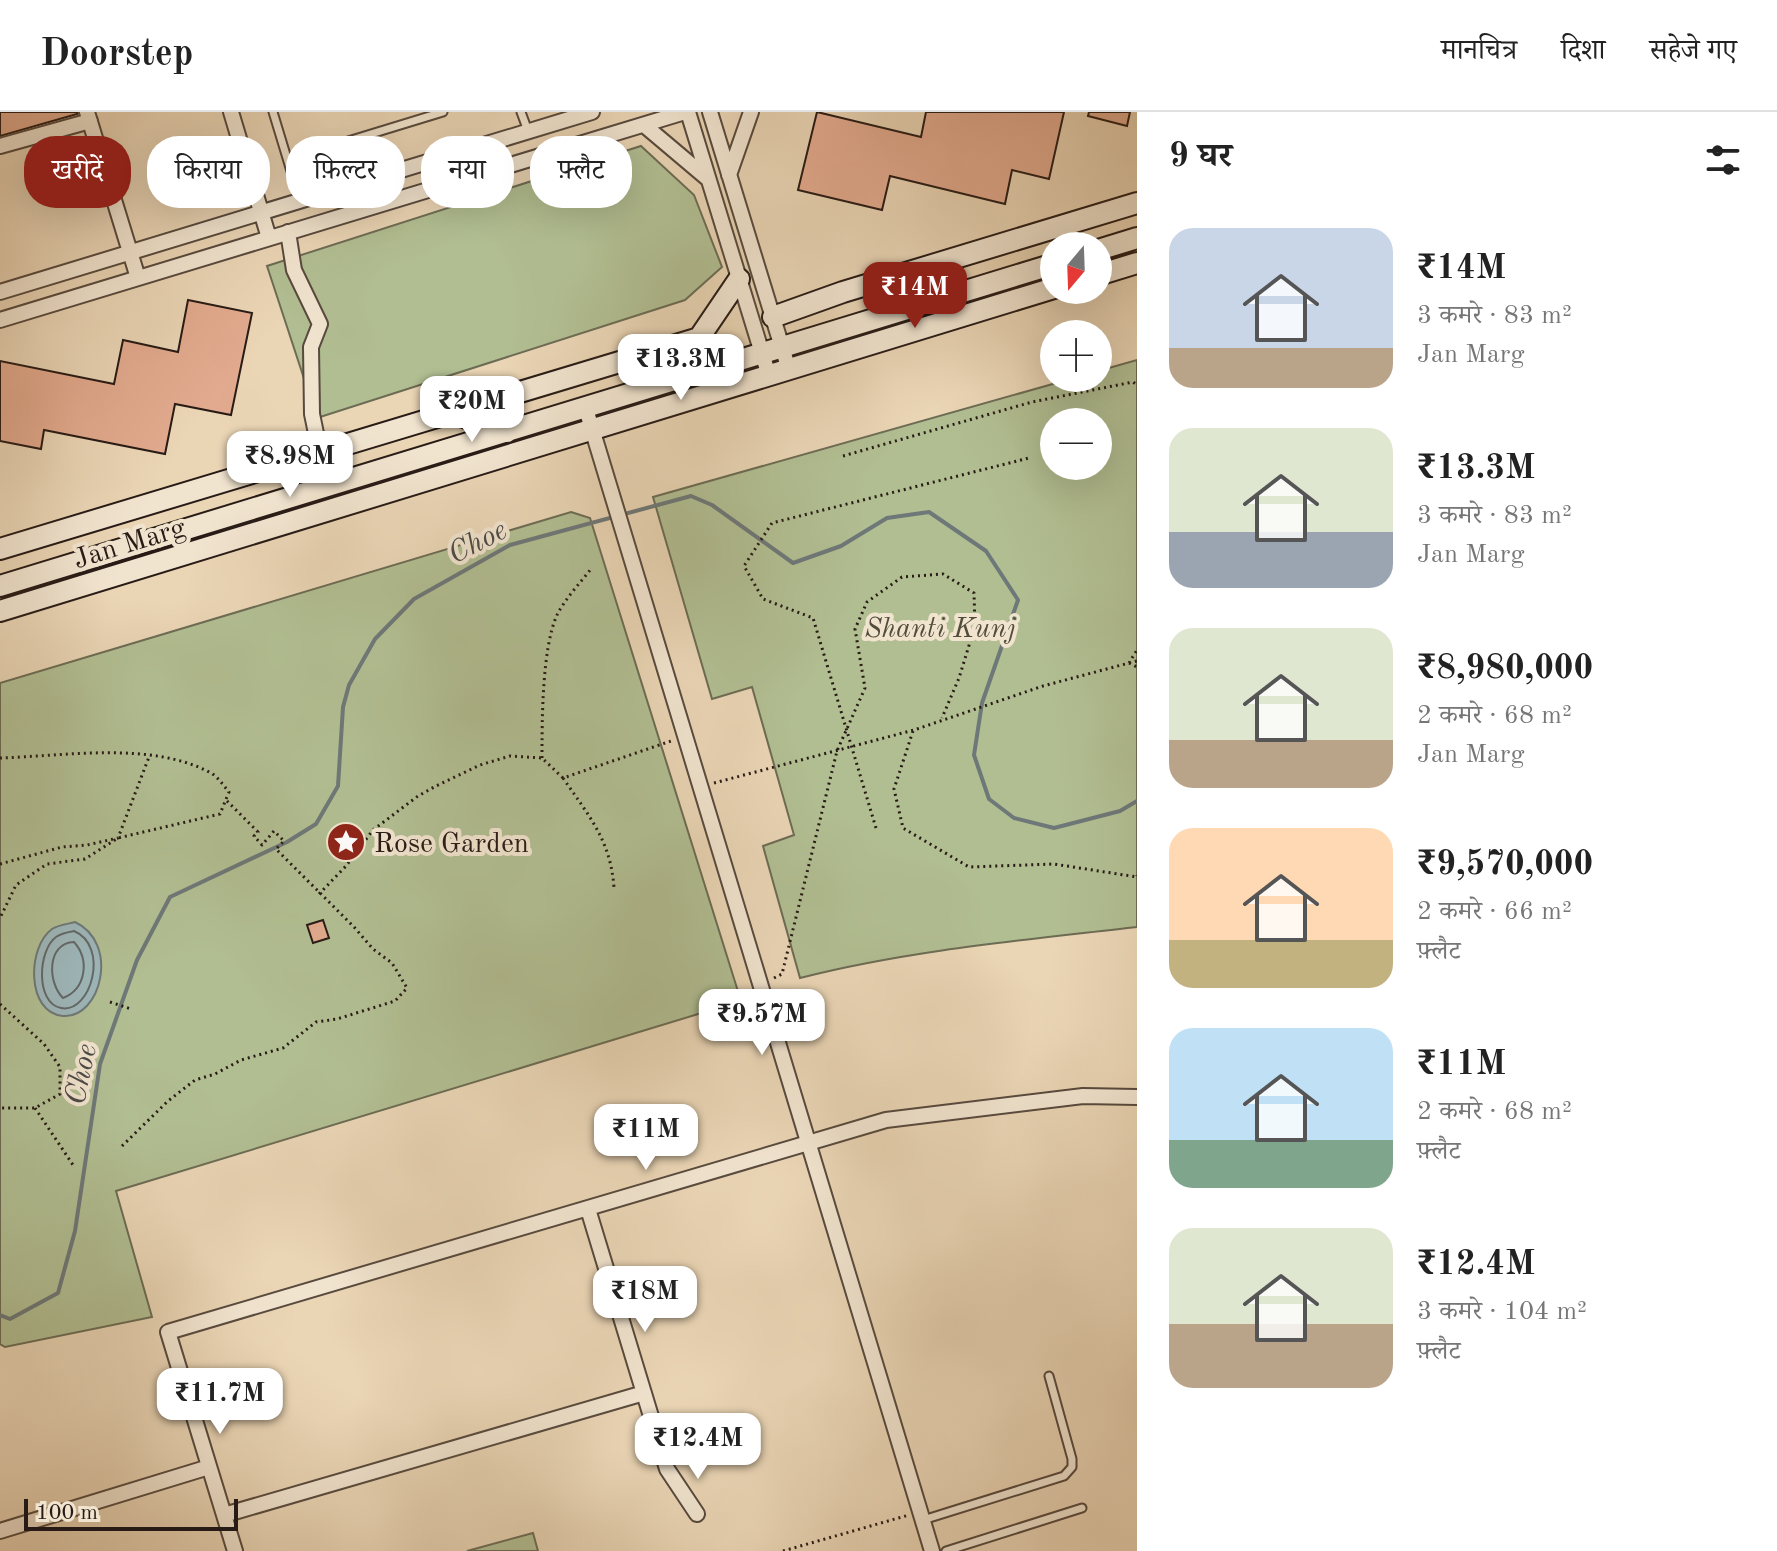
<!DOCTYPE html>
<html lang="hi">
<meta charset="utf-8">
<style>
body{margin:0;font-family:"Old Standard TT","Noto Serif Devanagari",serif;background:#f2f2f2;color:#222;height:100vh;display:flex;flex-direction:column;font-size:30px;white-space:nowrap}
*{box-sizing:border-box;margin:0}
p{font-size:26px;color:#767676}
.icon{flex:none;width:44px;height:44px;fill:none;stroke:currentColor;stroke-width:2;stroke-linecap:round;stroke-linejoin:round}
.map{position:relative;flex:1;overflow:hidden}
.panel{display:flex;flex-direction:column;background:#fff;width:640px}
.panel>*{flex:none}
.top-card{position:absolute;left:24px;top:24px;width:760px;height:72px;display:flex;gap:16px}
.needle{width:52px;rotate:199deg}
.tools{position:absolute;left:1040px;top:120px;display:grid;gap:16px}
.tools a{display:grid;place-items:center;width:72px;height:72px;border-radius:50%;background:#fff;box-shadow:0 8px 32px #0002;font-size:40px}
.scale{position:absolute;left:24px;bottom:20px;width:214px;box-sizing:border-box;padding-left:8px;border:4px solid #281b16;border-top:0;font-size:22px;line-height:28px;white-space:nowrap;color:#281b16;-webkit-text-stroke:6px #f1e4cf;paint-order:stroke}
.price{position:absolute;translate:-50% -68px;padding:0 18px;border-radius:16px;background:#fff;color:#222;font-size:26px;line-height:52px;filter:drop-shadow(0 2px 4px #0008)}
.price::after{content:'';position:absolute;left:50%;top:48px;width:24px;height:18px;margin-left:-12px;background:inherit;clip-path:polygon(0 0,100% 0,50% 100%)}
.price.selected{background:#8f2418;color:#fff}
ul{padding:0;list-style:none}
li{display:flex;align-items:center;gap:24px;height:200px;padding:0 32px}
li span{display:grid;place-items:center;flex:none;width:224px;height:160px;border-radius:24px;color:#555}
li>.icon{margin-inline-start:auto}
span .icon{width:96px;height:96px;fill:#fffc;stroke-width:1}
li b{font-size:34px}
h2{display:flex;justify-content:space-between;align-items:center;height:96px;padding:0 32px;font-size:34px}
.pill{padding:0 28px;border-radius:32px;background:#fff;box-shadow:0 8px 32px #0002;font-size:28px;line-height:72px}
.pill.selected{background:#8f2418;color:#fff}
header{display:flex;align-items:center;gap:48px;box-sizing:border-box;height:112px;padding:0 40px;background:#fff;border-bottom:2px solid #e0e0e0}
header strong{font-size:38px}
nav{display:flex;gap:44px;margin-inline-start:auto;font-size:28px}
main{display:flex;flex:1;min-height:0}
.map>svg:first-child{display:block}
.green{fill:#b1be92;stroke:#6c6c54;stroke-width:2;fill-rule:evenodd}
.water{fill:#9db6b9;stroke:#6e7878;stroke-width:2}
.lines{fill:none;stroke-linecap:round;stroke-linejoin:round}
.shore{stroke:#626868;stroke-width:2}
.stream{stroke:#6e7878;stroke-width:4}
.building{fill:#e2aa8e;stroke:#281b16;stroke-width:2}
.lane-casing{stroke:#584a3e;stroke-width:11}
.street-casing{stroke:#584a3e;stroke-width:18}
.secondary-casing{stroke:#281b16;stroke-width:24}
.path{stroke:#281b16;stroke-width:3;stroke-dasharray:2 4;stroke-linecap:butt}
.lane{stroke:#f1e4cf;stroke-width:7}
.street{stroke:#f1e4cf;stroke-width:14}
.secondary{stroke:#f1e4cf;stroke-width:20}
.labels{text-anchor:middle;stroke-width:8;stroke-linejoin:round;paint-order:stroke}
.street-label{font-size:28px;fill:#281b16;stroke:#f1e4cf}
.park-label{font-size:28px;font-style:italic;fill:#514c3b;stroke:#f1e4cf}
.poi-label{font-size:28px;fill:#281b16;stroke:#f1e4cf;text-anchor:start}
.water-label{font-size:30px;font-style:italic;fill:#4b4a47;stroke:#f1e4cf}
</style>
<header>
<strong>Doorstep</strong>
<nav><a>मानचित्र</a><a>दिशा</a><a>सहेजे गए</a></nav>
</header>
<main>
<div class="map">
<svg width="1137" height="1439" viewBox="0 0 1137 1439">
<rect width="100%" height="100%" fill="#ead5b5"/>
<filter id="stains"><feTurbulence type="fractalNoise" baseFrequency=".0025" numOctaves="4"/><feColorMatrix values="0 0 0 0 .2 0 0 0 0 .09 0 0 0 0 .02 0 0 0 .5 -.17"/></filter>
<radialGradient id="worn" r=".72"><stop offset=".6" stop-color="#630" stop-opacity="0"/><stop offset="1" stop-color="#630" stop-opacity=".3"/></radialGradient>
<!-- green -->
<path class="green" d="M641 34 694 83 722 155 685 188 317 306 267 154Z
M1137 248V815C1025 828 910 838 800 866L763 734 794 723 752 575 712 587 653 385 1074 266H1098V259ZM1054 310H1098V354H1054Z
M571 400 590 406 741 889 116 1079 152 1205 5 1235 0 1232V571Z
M533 1421 538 1439H467Z"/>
<!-- water -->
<path class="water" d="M75 810C120 831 101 907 63 904 26 901 27 835 52 817 58 813 68 812 75 810Z"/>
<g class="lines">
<!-- shore -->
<path class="shore" d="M74 819C110 834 91 902 61 896 35 891 38 838 56 825 61 821 68 820 74 819Z
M74 830C90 848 86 877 63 886 47 870 47 831 74 830Z"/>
<!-- stream -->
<path class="stream" d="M0 1203 10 1207 58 1181 75 1119 100 952 137 848 170 785 287 730 316 712 338 674 343 595 349 573 375 527 414 487 510 433 691 384 712 393 793 451 841 434 887 406 929 400 986 439 1018 488 982 591 974 643 989 687 1014 706 1054 716 1120 699 1137 689"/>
</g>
<!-- building -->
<path class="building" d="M0 0H77V2L0 24Z
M817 0 921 25 926 0H1064L1049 67 1012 58 1005 92 890 64 882 98 798 78Z
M1089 0H1130L1127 14 1088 4Z
M188 188 252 201 231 303 175 292 165 342 44 318 41 337 0 329V249L114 272 123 228 178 240Z
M323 808 329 826 313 831 307 813Z"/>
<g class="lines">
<!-- lane casing -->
<g class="lane-casing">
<path id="lane" d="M273 0 300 89
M521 0 528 19
M358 70 348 29 443 0
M923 1408 1064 1364 1072 1355V1347L1049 1264
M946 1439 1082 1396"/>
</g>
<!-- street casing -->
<g class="street-casing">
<path id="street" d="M87 0 138 166
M231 0 269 126
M688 0 769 264
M710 0 789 258
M644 13 708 67
M0 34 90 9
M729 63 751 0
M288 120 294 158 320 212 311 235 312 302 320 341
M0 180 592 0
M0 208 685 0
M586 297 932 1439
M588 1097 667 1357 697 1402
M224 1403 644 1281
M0 1419 209 1355
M235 1439 168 1220 886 1008 1083 984 1137 985"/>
</g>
<!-- secondary casing -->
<g class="secondary-casing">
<path id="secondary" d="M1098 138 1137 126
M1098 163 1137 151
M773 205 843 180 1137 91
M676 269 699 226 739 167
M452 301 507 320
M0 437 699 226
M0 474 1054 152
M0 499 1054 176"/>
</g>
<!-- path -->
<path class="path" d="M843 344 1032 290 1133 270 1137 273
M1129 551 1137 555
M1129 551 1137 549
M913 619 894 677 903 716 969 755 1054 752 1137 765V763
M0 646C65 644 152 629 211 661 218 665 223 673 229 680L220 702 118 726 85 747 47 752 16 773 0 806
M542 646C542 609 542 536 557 503 565 487 580 471 591 457
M563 666C589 704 611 729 614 776
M714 671 914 618 1043 574 1129 551 1137 538
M876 716 813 506 763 487 744 454 772 411 1029 346
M0 752 62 735 87 733 118 726 149 645
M319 782 346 754 373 718 418 684 436 674 480 653 510 644 542 646 563 666 671 629
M774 866 782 862 837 639 865 576 855 517 867 490 902 465 943 462 974 481 975 514 959 566 942 606
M110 890 131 897
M0 892 44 932 60 955V982L35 996H0
M35 996 73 1053
M122 1034 168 989 195 968 215 962 241 948 283 936 316 910 337 907 395 889 407 876 392 851 373 837 354 815 276 737 284 729 274 719 262 733 254 724 258 720 227 689
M783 1439 909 1403"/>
<!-- lane -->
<use href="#lane" class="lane"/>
<!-- street -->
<use href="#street" class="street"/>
<!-- secondary -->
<use href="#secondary" class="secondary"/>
</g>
<!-- icons -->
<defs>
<g id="sight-disc" transform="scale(2)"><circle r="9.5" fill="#8f2418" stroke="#f1e4cf"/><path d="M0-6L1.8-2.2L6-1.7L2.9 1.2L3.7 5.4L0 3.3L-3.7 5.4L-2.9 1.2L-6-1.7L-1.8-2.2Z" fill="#fff"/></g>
</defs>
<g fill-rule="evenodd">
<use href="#sight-disc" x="346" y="730"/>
</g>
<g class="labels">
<!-- street labels -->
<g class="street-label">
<text transform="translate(129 430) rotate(-17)" y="10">Jan Marg</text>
</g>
<!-- park labels -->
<g class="park-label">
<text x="940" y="525">Shanti Kunj</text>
</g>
<!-- poi labels -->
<g class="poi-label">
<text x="374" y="740">Rose Garden</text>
</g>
<!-- water labels -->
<g class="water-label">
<text transform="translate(477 429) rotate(-27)" y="10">Choe</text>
<text transform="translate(80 962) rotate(-78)" y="10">Choe</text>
</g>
</g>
<rect width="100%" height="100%" filter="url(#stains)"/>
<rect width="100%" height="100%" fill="url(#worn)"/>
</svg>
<div class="tools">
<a><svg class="needle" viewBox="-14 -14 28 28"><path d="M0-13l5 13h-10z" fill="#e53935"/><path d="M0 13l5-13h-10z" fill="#767676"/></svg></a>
<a>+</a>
<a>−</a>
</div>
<div class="scale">100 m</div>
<b class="price selected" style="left:915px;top:218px">₹14M</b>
<b class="price" style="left:681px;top:290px">₹13.3M</b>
<b class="price" style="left:472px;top:332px">₹20M</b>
<b class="price" style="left:290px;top:387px">₹8.98M</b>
<b class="price" style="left:762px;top:945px">₹9.57M</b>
<b class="price" style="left:646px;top:1060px">₹11M</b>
<b class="price" style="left:645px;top:1222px">₹18M</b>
<b class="price" style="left:220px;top:1324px">₹11.7M</b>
<b class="price" style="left:698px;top:1369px">₹12.4M</b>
<div class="top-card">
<a class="pill selected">खरीदें</a>
<a class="pill">किराया</a>
<a class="pill">फ़िल्टर</a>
<a class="pill">नया</a>
<a class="pill">फ़्लैट</a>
</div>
</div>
<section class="panel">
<h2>9 घर<svg class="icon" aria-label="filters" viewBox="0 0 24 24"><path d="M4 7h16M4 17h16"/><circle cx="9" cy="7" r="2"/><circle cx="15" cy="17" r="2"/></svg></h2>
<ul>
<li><span style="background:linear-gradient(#c9d6e8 75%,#b9a48a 0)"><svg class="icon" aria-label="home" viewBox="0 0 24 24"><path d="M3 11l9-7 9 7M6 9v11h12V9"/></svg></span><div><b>₹14M</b><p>3 कमरे · 83 m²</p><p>Jan Marg</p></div></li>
<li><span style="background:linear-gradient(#dfe7d0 65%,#9aa5b1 0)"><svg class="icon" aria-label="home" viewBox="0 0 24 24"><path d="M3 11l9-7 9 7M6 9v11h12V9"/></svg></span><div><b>₹13.3M</b><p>3 कमरे · 83 m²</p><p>Jan Marg</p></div></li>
<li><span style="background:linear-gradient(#dfe7d0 70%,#b9a48a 0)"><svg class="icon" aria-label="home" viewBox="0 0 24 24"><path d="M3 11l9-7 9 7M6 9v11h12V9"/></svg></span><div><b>₹8,980,000</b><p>2 कमरे · 68 m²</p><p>Jan Marg</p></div></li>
<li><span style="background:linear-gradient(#ffd9b3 70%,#c2b280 0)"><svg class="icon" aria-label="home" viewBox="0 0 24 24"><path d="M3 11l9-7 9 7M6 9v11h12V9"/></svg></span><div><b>₹9,570,000</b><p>2 कमरे · 66 m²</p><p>फ़्लैट</p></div></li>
<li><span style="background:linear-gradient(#bfe0f5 70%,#7fa58c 0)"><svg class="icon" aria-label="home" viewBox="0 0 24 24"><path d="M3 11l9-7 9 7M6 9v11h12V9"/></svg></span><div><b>₹11M</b><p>2 कमरे · 68 m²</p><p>फ़्लैट</p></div></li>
<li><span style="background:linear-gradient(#dfe7d0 60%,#b9a48a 0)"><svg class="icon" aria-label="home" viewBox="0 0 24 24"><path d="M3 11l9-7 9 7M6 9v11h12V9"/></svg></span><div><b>₹12.4M</b><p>3 कमरे · 104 m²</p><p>फ़्लैट</p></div></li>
</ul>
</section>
</main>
